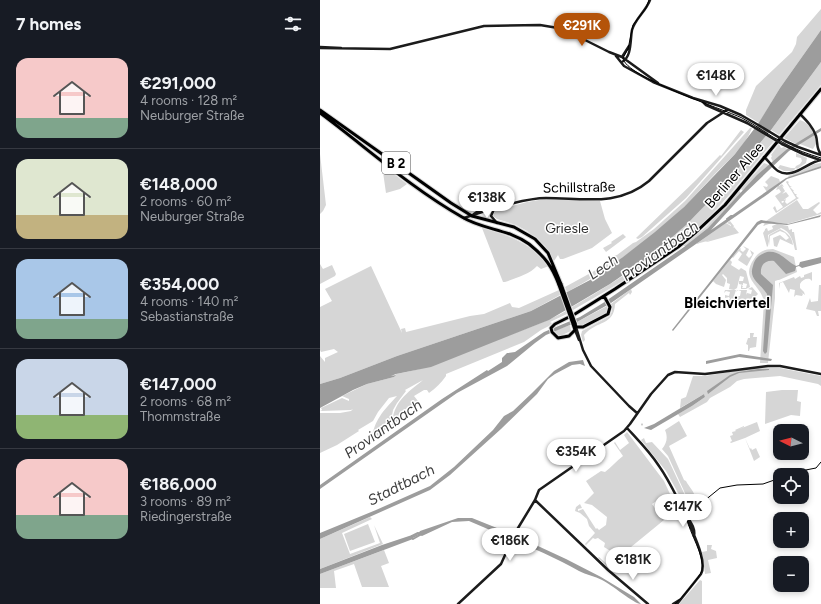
<!DOCTYPE html>
<meta charset="utf-8">
<style>
body{margin:0;font-family:Figtree,sans-serif;background:#242831;color:#f1f3f6;height:100vh;display:flex;flex-direction:column;font-size:15px;white-space:nowrap}
*{box-sizing:border-box;margin:0}
p{font-size:13px;color:#9ea1a6}
.icon{flex:none;width:22px;height:22px;fill:none;stroke:currentColor;stroke-width:2;stroke-linecap:round;stroke-linejoin:round}
.map{position:relative;flex:1;overflow:hidden}
.details{display:flex;flex-direction:column;background:#171b24;width:320px}
.details>*{flex:none}
.needle{width:26px;rotate:276deg}
.buttons{position:absolute;left:453px;top:424px;display:grid;gap:8px}
.buttons a{display:grid;place-items:center;width:36px;height:36px;border-radius:8px;background:#171b24;box-shadow:0 2px 6px #0003;font-size:20px}
.price{position:absolute;translate:-50% -34px;padding:0 9px;border-radius:14px;background:#fff;color:#222;font-size:13px;line-height:26px;filter:drop-shadow(0 1px 2px #0008)}
.price::after{content:'';position:absolute;left:50%;top:24px;width:12px;height:9px;margin-left:-6px;background:inherit;clip-path:polygon(0 0,100% 0,50% 100%)}
.price.on{background:#b45309;color:#fff}
ul{padding:0;list-style:none}
li{display:flex;align-items:center;gap:12px;height:100px;padding:0 16px}
li+li{border-top:1px solid #363941}
li span{display:grid;place-items:center;flex:none;width:112px;height:80px;border-radius:12px;color:#555}
li>.icon{margin-inline-start:auto}
span .icon{width:48px;height:48px;fill:#fffc;stroke-width:1}
li b{font-size:17px}
h2{display:flex;justify-content:space-between;align-items:center;height:48px;padding:0 16px;font-size:17px}
main{display:flex;flex:1;min-height:0}
.map>svg:first-child{display:block}
.green{fill:#d6d6d6}
.water{fill:#9d9d9d}
.lines{fill:none;stroke-linecap:round;stroke-linejoin:round}
.stream{stroke:#9d9d9d;stroke-width:1}
.canal{stroke:#9d9d9d;stroke-width:2}
.secondary-tunnel{stroke:#d9d9d9;stroke-width:2.5;stroke-dasharray:2.5 1;stroke-linecap:butt}
.primary-casing{stroke:#dbdbdb;stroke-width:5}
.secondary{stroke:#1c1c1c;stroke-width:2.5}
.primary{stroke:#000;stroke-width:3}
.tram{stroke:#000;stroke-width:1}
.primary-bridge-casing{stroke:#dbdbdb;stroke-width:5;stroke-linecap:butt}
.secondary-bridge{stroke:#1c1c1c;stroke-width:2.5}
.primary-bridge{stroke:#000;stroke-width:3}
.labels{text-anchor:middle;stroke-width:3;stroke-linejoin:round;paint-order:stroke}
.shield{fill:#fff;stroke:#4c4c4c;stroke-width:1}
.shield-label{font-size:13px;font-weight:bold;fill:#000}
.street-label{font-size:14px;fill:#000;stroke:#fff}
.park-label{font-size:14px;fill:#2d2d2d;stroke:#fff}
.water-label{font-size:15px;font-style:italic;fill:#3e3e3e;stroke:#fff}
.neighbourhood-label{font-size:15px;font-weight:bold;fill:#000;stroke:#fff}
</style>
<main>
<section class="details">
<h2>7 homes<svg class="icon" aria-label="filters" viewBox="0 0 24 24"><path d="M4 7h16M4 17h16"/><circle cx="9" cy="7" r="2"/><circle cx="15" cy="17" r="2"/></svg></h2>
<ul>
<li><span style="background:linear-gradient(#f6c9c9 75%,#7fa58c 0)"><svg class="icon" aria-label="home" viewBox="0 0 24 24"><path d="M3 11l9-7 9 7M6 9v11h12V9"/></svg></span><div><b>€291,000</b><p>4 rooms · 128 m²</p><p>Neuburger Straße</p></div></li>
<li><span style="background:linear-gradient(#dfe7d0 70%,#c2b280 0)"><svg class="icon" aria-label="home" viewBox="0 0 24 24"><path d="M3 11l9-7 9 7M6 9v11h12V9"/></svg></span><div><b>€148,000</b><p>2 rooms · 60 m²</p><p>Neuburger Straße</p></div></li>
<li><span style="background:linear-gradient(#a9c7e8 75%,#7fa58c 0)"><svg class="icon" aria-label="home" viewBox="0 0 24 24"><path d="M3 11l9-7 9 7M6 9v11h12V9"/></svg></span><div><b>€354,000</b><p>4 rooms · 140 m²</p><p>Sebastianstraße</p></div></li>
<li><span style="background:linear-gradient(#c9d6e8 70%,#8fb573 0)"><svg class="icon" aria-label="home" viewBox="0 0 24 24"><path d="M3 11l9-7 9 7M6 9v11h12V9"/></svg></span><div><b>€147,000</b><p>2 rooms · 68 m²</p><p>Thommstraße</p></div></li>
<li><span style="background:linear-gradient(#f6c9c9 70%,#7fa58c 0)"><svg class="icon" aria-label="home" viewBox="0 0 24 24"><path d="M3 11l9-7 9 7M6 9v11h12V9"/></svg></span><div><b>€186,000</b><p>3 rooms · 89 m²</p><p>Riedingerstraße</p></div></li>
</ul>
</section>
<div class="map">
<svg width="501" height="604" viewBox="0 0 501 604">
<rect width="100%" height="100%" fill="#fff"/>
<!-- green -->
<path class="green" d="M501 9V30L460 88 439 123 426 115V110L436 86 472 52 476 44 477 37Z
M501 62V85L459 135 451 130Z
M480 120C490 123 496 134 496 144L493 149 477 143 476 144 464 138Z
M430 128H432C425 147 407 161 394 175 384 185 375 196 365 206 332 238 287 271 247 292L245 287 276 270 294 256 297 255 313 243 316 242 334 229 365 201Z
M421 130 424 132 366 198 322 237 318 239 316 238 376 180 400 155 401 156Z
M446 136 454 141C430 169 408 199 382 224 346 258 296 285 253 310L252 307C279 291 307 275 331 255 375 221 410 178 446 136Z
M459 144 461 148 464 147 467 149 453 162 451 158 452 156 451 155Z
M476 153 487 158 486 163 477 169 476 168 473 171H464L458 168 460 165 471 168H475L476 166 480 164 482 161 481 158 476 157Z
M0 154 6 205 3 211 0 214Z
M444 163 449 165 423 191 421 189Z
M501 163V166L469 178 468 176 479 172 494 164Z
M62 165 87 184 80 189 66 193Z
M451 176 459 179 460 182 447 192 443 186 447 187 448 185 445 182Z
M467 181 469 182 468 183 470 186H472L470 187 473 190H474L473 191 475 194H477L476 195 477 197 479 198 456 213 453 208 455 206 457 211 463 207 455 196 461 192 459 189 456 190 458 186 450 192 459 185V186L462 184 464 187 462 186 465 191 462 194 466 192 469 196 461 202 463 203 464 201H462L466 199 465 202 467 204 476 198 466 182Z
M419 191 421 193 388 228 366 246H363L387 226Z
M225 199 280 201 285 219 292 233 272 248 243 259H240L238 255 234 261 225 246 207 231 196 225 177 219 173 216 175 211 178 210 207 202Z
M477 200 483 209H488L499 202 500 203 493 210 497 214 501 212V214L467 224 455 222 443 226 446 221 442 220 446 221Z
M410 221 414 226 413 228 414 227 419 233 387 242H385L391 240 376 244 406 223 411 226V225L407 223Z
M457 224 468 226 469 230 472 229V232H474L477 250H475C473 241 471 232 461 228L448 235V246L447 247 443 233 445 230V229L447 228 448 231 453 229 452 226Z
M162 228C191 236 209 242 229 266L221 269 217 266C210 274 196 278 185 282H183Z
M460 229C468 233 472 237 473 245L460 239 457 247 454 246 453 238 460 235 466 240 469 238 465 233 460 231 450 236 449 246 448 241 449 235Z
M303 234 306 237 286 252 283 248 292 243 291 242Z
M423 246 429 249 426 255 429 258 432 255 430 250 434 253 427 266 418 260 422 254 419 251 413 258 412 257 420 248 421 249 420 250 423 252 426 249Z
M453 249 474 257 477 272 459 280H458L455 281V298L448 363H440L444 301C440 284 420 279 434 259 438 252 445 249 453 249Z
M410 260 412 262 411 265 419 270 421 268 426 271 430 287 426 289H421V285L423 286 422 288H426L427 284 423 283V285L419 284V281H423L424 277 420 276 417 288 414 290 409 289 410 284 407 283V278L403 274 402 275 406 280 404 287 396 284 393 281Z
M0 264 3 269 12 265 16 274 15 276 0 284Z
M51 266 82 333 81 329 85 328 86 332 150 316 164 314 190 303 192 307 199 308 239 290 240 295 211 311 77 356 20 378 0 384V356L5 362V358L18 352 14 349 1 352 0 350V307L12 301 5 289Z
M492 272V281L490 279C486 278 482 280 480 284V288L484 292 485 295 481 292 483 294 482 296 476 295 474 297 475 290 470 289 469 293 463 282 460 283V289L459 283 474 277 475 279 480 276 481 278 484 277V275Z
M499 285H501V311H498L499 316H497L495 311 486 309 490 298 491 302 498 301Z
M432 287 438 294 436 296V301L413 300 412 303H406V301H405V300L410 299 409 297 405 298V295L409 296 410 292 406 291 404 293 405 290H416L414 296H420L421 291 418 290 416 292 417 290H427L426 295 427 293 431 294 432 290 428 289Z
M311 289 312 292 310 295 309 293 295 304C294 326 277 320 264 335L265 340 263 342 261 335 262 331 290 316 292 311 291 304Z
M287 306V311L284 315 263 326 258 324 257 322Z
M246 311 247 314 230 322 232 323 229 326 221 330 204 342 126 374V376C121 383 116 388 109 393L107 390H104L94 396 98 401 83 411 78 421 72 425C73 402 87 393 103 380L85 390 86 391 77 403 73 410 70 426 51 442C54 420 63 411 77 396L69 398 58 412 53 421 38 430 39 431 17 445 0 453V413H20L31 411 33 409 31 410 1 411H0L2 410 1 408 22 398 29 401V399L22 396 47 384 74 377 76 374C108 369 136 356 166 344 193 333 221 325 246 311Z
M250 325 251 331 240 336 235 334 234 331Z
M430 333H434L433 337H437L436 347 430 348 429 351H428V345L426 344 428 338H430Z
M439 367 460 368 501 376V386L498 384 460 376 424 379 417 381 410 387 390 398 387 402 360 417 358 414 372 406 385 397 384 394 360 408 361 399 366 397 373 376H385Z
M462 390H478L477 401 481 402 480 416 471 415 445 424 446 392Z
M359 421 367 436 349 446 364 480 366 481C369 487 375 492 375 498L369 502 348 456 342 449C347 443 348 437 345 430Z
M437 422 440 431 425 438 430 449 431 448 432 450 436 448 440 457 434 461 425 438 411 443 410 442 412 441 410 436 413 435 412 432 416 431 415 430 424 426V427L417 430Z
M307 432 344 481 356 507H353L350 503 345 495 332 504 344 520 311 547 312 551 299 557 287 566 278 558 279 557 288 565 297 555 284 547 285 543 278 538 275 539 273 538 266 545 267 547 265 544 275 533 269 526 267 519 260 513 255 511 256 507 260 504 262 508 258 509V511L263 509 276 529 277 528 279 530 286 525 287 517 272 505 264 503 274 493 266 481 281 471 285 472C292 467 296 461 303 456L294 443 295 442 300 450 309 443 304 435Z
M324 438 326 443 332 442 348 459 371 508 368 511 346 471 321 440Z
M50 517 52 519 22 533 30 554 60 543 54 525 63 544 0 569V539Z
M48 524 55 542 30 551 24 534Z
M387 545H392L391 549 396 551 397 558 388 560 391 573 385 574 382 552 387 551Z
M64 550 69 563 61 566 69 587H42L34 564 14 571 16 588H0V574Z
M311 562 320 570 318 572 315 569 310 575 304 570 303 567 308 563Z
M380 580 382 581V604H359Z"/>
<!-- water -->
<path class="water" d="M501 30V62L451 130 398 192 366 225 332 255 290 284 229 320 111 367 76 374 71 376 76 375 74 377 47 384 33 390 0 408V384L20 378 77 356 211 311 270 280 303 257 335 232 364 207 415 154 438 124 460 88Z
M501 128V131L469 151 423 195 391 230 460 182 466 178 501 166V168L467 179 448 194 291 303 257 322 226 335 215 343 187 366 137 393 0 489V485L122 399 167 370 168 371 182 362V358L187 353 195 352 224 332 260 317 283 303 364 247 388 228 437 175 467 149Z
M501 215 500 217 467 225 442 223 438 225 353 331 352 330 437 222 441 220 468 224Z
M447 252C460 250 466 261 476 266L479 265 480 262 501 257V263L482 268 479 266 476 267 475 271 466 274 454 261C445 260 440 265 441 274L453 285 447 352 445 354 443 351 447 294C441 284 428 279 433 266 435 258 439 255 447 252Z
M420 354 452 359 451 361 419 357 386 364V361Z
M263 360 265 366 260 364 252 365 235 374 228 379 217 394 181 429 130 475 110 490 0 539V533L56 510 110 486 134 467 173 430 184 416 193 411 212 393 234 371 249 362Z
M438 369H449V370L419 373 410 377 388 394 387 391 410 375 418 372Z
M384 394 385 397 372 406 331 430 324 428 334 424Z
M138 518H152L192 534 246 559 281 577 314 597 321 604C314 604 291 584 282 580 275 576 266 575 259 571 224 551 186 537 149 521L132 522 102 536 99 535 93 538V539L0 574V569L62 545 92 535 93 536 98 534 100 531Z"/>
<g class="lines">
<!-- stream -->
<path class="stream" d="M322 424V425"/>
<!-- canal -->
<path class="canal" d="M407 219 411 216H413
M92 536 98 533 101 534
M93 539 100 535"/>
<!-- secondary-tunnel -->
<path class="secondary-tunnel" d="M372 511 373 510"/>
<!-- primary casing -->
<g class="primary-casing">
<path id="primary" d="M0 110 131 203 152 216 194 227 215 239 228 253 241 284
M0 113C47 148 91 188 142 217 163 230 189 229 209 244 225 257 232 266 239 285
M255 323 256 327H263L288 314 290 307 284 296
M253 324 255 330 249 336 238 338 232 332 231 328 235 324 255 314 295 289 358 247 376 232 405 205 501 89"/>
</g>
<!-- secondary -->
<path class="secondary" d="M0 47 21 48
M0 48 70 49 164 26 220 25 238 28 251 33 289 52 302 57 338 83
M296 56 304 66 333 82 373 98 400 106 421 115 440 126
M302 57 309 46
M302 62C312 57 310 40 312 30 315 19 326 11 330 0
M382 101 386 105 427 123
M480 114C487 121 493 127 496 136 498 142 496 149 501 154
M465 141 478 147 501 155
M462 144 483 154 500 160
M444 157C449 161 453 168 458 171 473 180 487 162 501 160
M175 207 171 216 177 223
M152 216C159 208 171 207 181 206 195 203 210 198 226 198 263 198 298 207 329 181L387 123 407 110
M144 218 171 209
M256 327 263 350 271 366 309 406 317 413
M255 330 259 340
M307 428C318 440 330 452 339 466 349 480 356 496 364 511 368 519 376 527 374 536
M215 500 288 570 328 604
M138 604 181 564 195 533 215 500 219 490 304 431 310 424 331 394 348 375 355 372 385 374 448 366H460L501 374
M353 604 361 599
M357 604 381 574C388 561 372 532 367 518"/>
<!-- primary -->
<use href="#primary" class="primary"/>
<!-- tram -->
<path class="tram" d="M329 0 326 8 313 25 308 49 303 58C305 77 403 109 422 118 436 125 449 136 464 143 476 150 488 154 501 158
M466 475 470 473 496 468 501 462
M373 510 400 488 417 485 443 484 460 478
M355 604C361 599 381 576 382 570 385 556 369 532 367 519 367 515 369 513 371 511"/>
<!-- primary-bridge casing -->
<g class="primary-bridge-casing">
<path id="primary-bridge" d="M241 284 255 323
M239 285 253 324"/>
</g>
<!-- secondary-bridge -->
<path class="secondary-bridge" d="M427 123 462 144
M440 126 465 141"/>
<!-- primary-bridge -->
<use href="#primary-bridge" class="primary-bridge"/>
</g>
<g class="labels">
<!-- shield labels -->
<rect class="shield" x="62" y="152" width="28" height="22" rx="3"/>
<g class="shield-label">
<text x="76" y="168">B 2</text>
</g>
<!-- street labels -->
<g class="street-label">
<text transform="translate(414 175) rotate(-49)" y="5">Berliner Allee</text>
<text transform="translate(259 187) rotate(-1)" y="5">Schillstraße</text>
</g>
<!-- park labels -->
<g class="park-label">
<text x="247" y="233">Griesle</text>
</g>
<!-- water labels -->
<g class="water-label">
<text transform="translate(340 251) rotate(-36)" y="5">Proviantbach</text>
<text transform="translate(283 267) rotate(-34)" y="5">Lech</text>
<text transform="translate(63 429) rotate(-35)" y="5">Proviantbach</text>
<text transform="translate(81 485) rotate(-27)" y="5">Stadtbach</text>
</g>
<!-- neighbourhood labels -->
<g class="neighbourhood-label">
<text x="407" y="308">Bleichviertel</text>
</g>
</g>
</svg>
<div class="buttons">
<a><svg class="needle" viewBox="-14 -14 28 28"><path d="M0-13l5 13h-10z" fill="#e53935"/><path d="M0 13l5-13h-10z" fill="#9ea1a6"/></svg></a>
<a><svg class="icon" aria-label="locate" viewBox="0 0 24 24"><circle cx="12" cy="12" r="6"/><path d="M12 2v4M12 18v4M2 12h4M18 12h4"/></svg></a>
<a>+</a>
<a>−</a>
</div>
<b class="price on" style="left:262px;top:47px">€291K</b>
<b class="price" style="left:396px;top:97px">€148K</b>
<b class="price" style="left:167px;top:219px">€138K</b>
<b class="price" style="left:256px;top:473px">€354K</b>
<b class="price" style="left:363px;top:528px">€147K</b>
<b class="price" style="left:190px;top:562px">€186K</b>
<b class="price" style="left:313px;top:581px">€181K</b>
</div>
</main>
